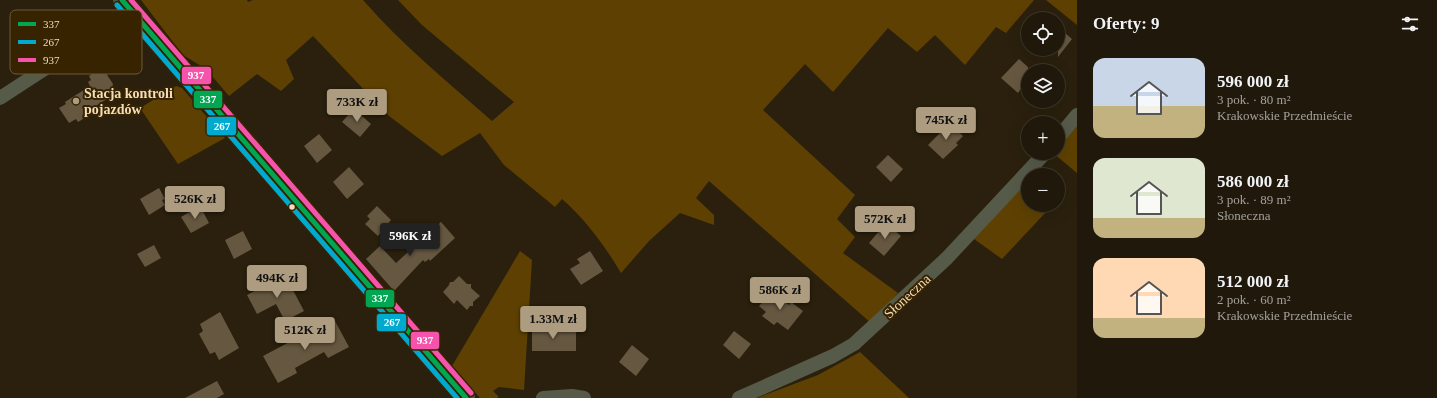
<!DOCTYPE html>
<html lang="pl">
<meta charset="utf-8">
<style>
body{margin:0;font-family:"Times New Roman",serif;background:#2d2518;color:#f1f3f6;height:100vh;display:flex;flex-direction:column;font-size:15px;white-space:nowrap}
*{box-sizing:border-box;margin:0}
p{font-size:13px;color:#a2a09c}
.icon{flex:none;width:22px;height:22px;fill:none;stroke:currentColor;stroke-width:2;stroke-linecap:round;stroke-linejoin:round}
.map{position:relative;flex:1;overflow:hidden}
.side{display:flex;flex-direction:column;background:#20180a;width:360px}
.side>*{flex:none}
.buttons{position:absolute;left:1021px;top:12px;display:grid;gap:8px}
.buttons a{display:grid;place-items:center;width:44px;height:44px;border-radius:50%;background:#20180a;box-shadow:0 4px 16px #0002,0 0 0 1px #3d372b;font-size:20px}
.price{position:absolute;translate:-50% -34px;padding:0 9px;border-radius:4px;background:#ad9c7f;color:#111;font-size:13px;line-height:26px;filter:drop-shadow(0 1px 2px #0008)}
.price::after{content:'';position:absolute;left:50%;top:24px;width:12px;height:9px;margin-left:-6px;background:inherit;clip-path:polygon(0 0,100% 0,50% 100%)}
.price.on{background:#222;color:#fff}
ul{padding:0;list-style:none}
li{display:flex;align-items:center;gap:12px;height:100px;padding:0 16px}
li span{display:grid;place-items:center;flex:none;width:112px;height:80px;border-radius:12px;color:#555}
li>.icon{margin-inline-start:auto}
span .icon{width:48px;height:48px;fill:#fffc;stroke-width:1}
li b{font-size:17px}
h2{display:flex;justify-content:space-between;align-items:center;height:48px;padding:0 16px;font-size:17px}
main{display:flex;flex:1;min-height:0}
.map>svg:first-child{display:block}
.green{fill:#5e4102}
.building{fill:#665840}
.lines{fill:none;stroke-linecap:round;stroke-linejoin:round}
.minor{stroke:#555a49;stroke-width:14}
.major{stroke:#4c5943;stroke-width:18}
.bus-1-casing{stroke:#372300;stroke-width:8}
.bus-2-casing{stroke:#372300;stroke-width:8}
.bus-3-casing{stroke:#372300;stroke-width:8}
.bus-1{stroke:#00a651;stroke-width:5}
.bus-2{stroke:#00a9ce;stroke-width:5}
.bus-3{stroke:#f653ac;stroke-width:5}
.poi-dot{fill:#ad9c7f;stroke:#372300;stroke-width:1.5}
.bus-dot{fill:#f3debc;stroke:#372300;stroke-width:1.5}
.labels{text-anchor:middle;stroke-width:4;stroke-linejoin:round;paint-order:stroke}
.poi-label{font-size:14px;font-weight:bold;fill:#f3debc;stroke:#372300;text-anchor:start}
.street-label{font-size:14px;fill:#f3debc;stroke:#372300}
.key{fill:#372300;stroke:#6f5b38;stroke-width:1}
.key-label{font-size:11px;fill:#f3debc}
.line-badge{stroke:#372300;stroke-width:1.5}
.badge-label{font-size:11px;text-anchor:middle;font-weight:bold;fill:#fff}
</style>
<main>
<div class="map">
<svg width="1077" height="398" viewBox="0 0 1077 398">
<rect width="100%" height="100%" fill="#2a200d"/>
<!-- green -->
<path class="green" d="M141 0H247L248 2 253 0H363C402 45 448 82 492 121L514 102 422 25 398 0H1034L1006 33 996 27 965 65 935 35 917 52 888 28 833 92 805 64 763 110 855 195 837 219 855 237 843 253 898 293 871 323 709 181 696 198 714 215V225L680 213 649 241 621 273C605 246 586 220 562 199L555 207 504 165 480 133 442 156 389 116 313 36 286 60 294 79 281 91 257 74 229 96 206 69 183 55Z
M1046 0H1077V25Z
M176 86 182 88 225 138 178 164 140 108Z
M1077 124V173L1053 153H1058V146Z
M1026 182 1028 185V205H1044L1048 210 1002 259 974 239Z
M520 251 532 260 524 390 499 387 493 391 498 396V398H480L452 366Z
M860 352 909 398H757L818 375Z"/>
<!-- building -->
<path class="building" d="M1058 27 1072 39 1058 57Z
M1019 59 1028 67V78L1018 93 1001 78Z
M102 67 113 84 110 97 86 112 88 116 78 122 76 119 69 123 59 108 66 104 65 102 90 86 88 82 91 80 89 76Z
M356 111 371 124 360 137 342 122 350 113 352 115Z
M950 123 963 136 956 143 958 145 943 159 928 145Z
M319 134 332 150 317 163 304 146Z
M888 155 903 169 891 182 876 167Z
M349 167 364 184 347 199 333 182Z
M159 188 165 199 162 200 165 205 149 215 140 199Z
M200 206 209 223 191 233 181 217Z
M377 206 391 220 378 236 365 224 370 219 367 216Z
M441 222 455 238 430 261 429 259 425 262 423 260 394 291 366 259 380 246 396 263Z
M886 223 901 236 884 256 869 243Z
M243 231 252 249 234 259 225 240Z
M154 245 161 258 145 267 137 254Z
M590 251 603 271 581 285 570 269 580 263 577 259Z
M285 275 304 311 285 321 276 304 257 314 247 295Z
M459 276 467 284H471V288L480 296 473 302V306H470L467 310 457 300 454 304 443 292 449 285 450 282H453Z
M772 291 789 305 791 302 803 311 788 330 777 322 774 325 762 316 766 312 759 306Z
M220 312 239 348 219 360 215 352 210 354 199 334 203 331 200 324Z
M335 321 349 347 328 358 324 352 295 368 297 373 278 383 263 356 297 338 298 341Z
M537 325 548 326V331H576V351H532V332H537Z
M734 331 751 344 739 359 723 345Z
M632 345 649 359 636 376 619 362Z
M217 381 224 394 217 398H185Z"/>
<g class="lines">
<!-- minor -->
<path class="minor" d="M0 98 132 12
M1058 138 1077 115
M543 398 572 396 584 398
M739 398 833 356 854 344 947 258 1045 153"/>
<!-- major -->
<path class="major" d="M122 0 466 398"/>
<!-- bus-1 casing -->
<g class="bus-1-casing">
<path id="bus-1" d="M122 0 466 398"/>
</g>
<!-- bus-2 casing -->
<g class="bus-2-casing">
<path id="bus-2" d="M117 5 457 398"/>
</g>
<!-- bus-3 casing -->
<g class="bus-3-casing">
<path id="bus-3" d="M131 0 471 393"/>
</g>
<!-- bus-1 -->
<use href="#bus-1" class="bus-1"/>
<!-- bus-2 -->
<use href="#bus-2" class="bus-2"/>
<!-- bus-3 -->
<use href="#bus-3" class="bus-3"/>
</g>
<!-- markers -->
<circle class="poi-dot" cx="76" cy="101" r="4"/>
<circle class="bus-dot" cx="292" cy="207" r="3.5"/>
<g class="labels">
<!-- poi labels -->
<g class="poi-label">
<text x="84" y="98">Stacja kontroli<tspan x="84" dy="16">pojazdów</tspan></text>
</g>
<!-- street labels -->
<g class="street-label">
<text transform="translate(907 296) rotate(-43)" y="5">Słoneczna</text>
</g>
</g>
<!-- legend -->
<rect x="10" y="10" width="132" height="64" rx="6" class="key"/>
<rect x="18" y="22" width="18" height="4" fill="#00a651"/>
<rect x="18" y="40" width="18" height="4" fill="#00a9ce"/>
<rect x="18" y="58" width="18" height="4" fill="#f653ac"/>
<g class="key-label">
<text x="43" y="28">337</text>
<text x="43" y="46">267</text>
<text x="43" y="64">937</text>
</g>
<g class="line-badge">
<rect x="181" y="66" width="31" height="19" rx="4" fill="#f653ac"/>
<rect x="193" y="90" width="30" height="19" rx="4" fill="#00a651"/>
<rect x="206" y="116" width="31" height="20" rx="4" fill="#00a9ce"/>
<rect x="365" y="289" width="30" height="19" rx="4" fill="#00a651"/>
<rect x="376" y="313" width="31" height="19" rx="4" fill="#00a9ce"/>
<rect x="410" y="331" width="30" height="19" rx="4" fill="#f653ac"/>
</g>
<g class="badge-label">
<text x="196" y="79">937</text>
<text x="208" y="103">337</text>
<text x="222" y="130">267</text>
<text x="380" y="302">337</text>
<text x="392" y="326">267</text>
<text x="425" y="344">937</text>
</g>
</svg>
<div class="buttons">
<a><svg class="icon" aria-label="locate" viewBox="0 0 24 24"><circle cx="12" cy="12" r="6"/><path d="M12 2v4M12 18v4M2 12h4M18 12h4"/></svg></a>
<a><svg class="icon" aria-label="layers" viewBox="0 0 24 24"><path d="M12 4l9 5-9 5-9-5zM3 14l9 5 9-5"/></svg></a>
<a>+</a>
<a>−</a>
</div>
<b class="price" style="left:357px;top:123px">733K zł</b>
<b class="price" style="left:946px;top:141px">745K zł</b>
<b class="price" style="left:195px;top:220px">526K zł</b>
<b class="price" style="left:885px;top:240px">572K zł</b>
<b class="price on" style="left:410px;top:257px">596K zł</b>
<b class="price" style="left:277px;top:299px">494K zł</b>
<b class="price" style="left:780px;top:311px">586K zł</b>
<b class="price" style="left:553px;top:340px">1.33M zł</b>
<b class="price" style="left:305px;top:351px">512K zł</b>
</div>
<section class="side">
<h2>Oferty: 9<svg class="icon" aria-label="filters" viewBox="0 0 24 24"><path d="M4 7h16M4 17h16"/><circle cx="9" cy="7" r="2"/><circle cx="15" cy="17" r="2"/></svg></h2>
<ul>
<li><span style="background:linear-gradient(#c9d6e8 60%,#c2b280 0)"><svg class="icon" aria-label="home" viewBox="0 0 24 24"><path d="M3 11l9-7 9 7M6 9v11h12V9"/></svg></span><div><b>596 000 zł</b><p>3 pok. · 80 m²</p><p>Krakowskie Przedmieście</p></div></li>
<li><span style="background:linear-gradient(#dfe7d0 75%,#c2b280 0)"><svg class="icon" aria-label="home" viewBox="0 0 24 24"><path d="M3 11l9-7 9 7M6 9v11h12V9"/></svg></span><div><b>586 000 zł</b><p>3 pok. · 89 m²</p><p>Słoneczna</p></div></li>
<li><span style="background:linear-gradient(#ffd9b3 75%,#c2b280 0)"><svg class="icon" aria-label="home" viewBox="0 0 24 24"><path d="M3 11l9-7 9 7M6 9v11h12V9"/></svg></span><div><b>512 000 zł</b><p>2 pok. · 60 m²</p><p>Krakowskie Przedmieście</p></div></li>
</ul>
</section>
</main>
